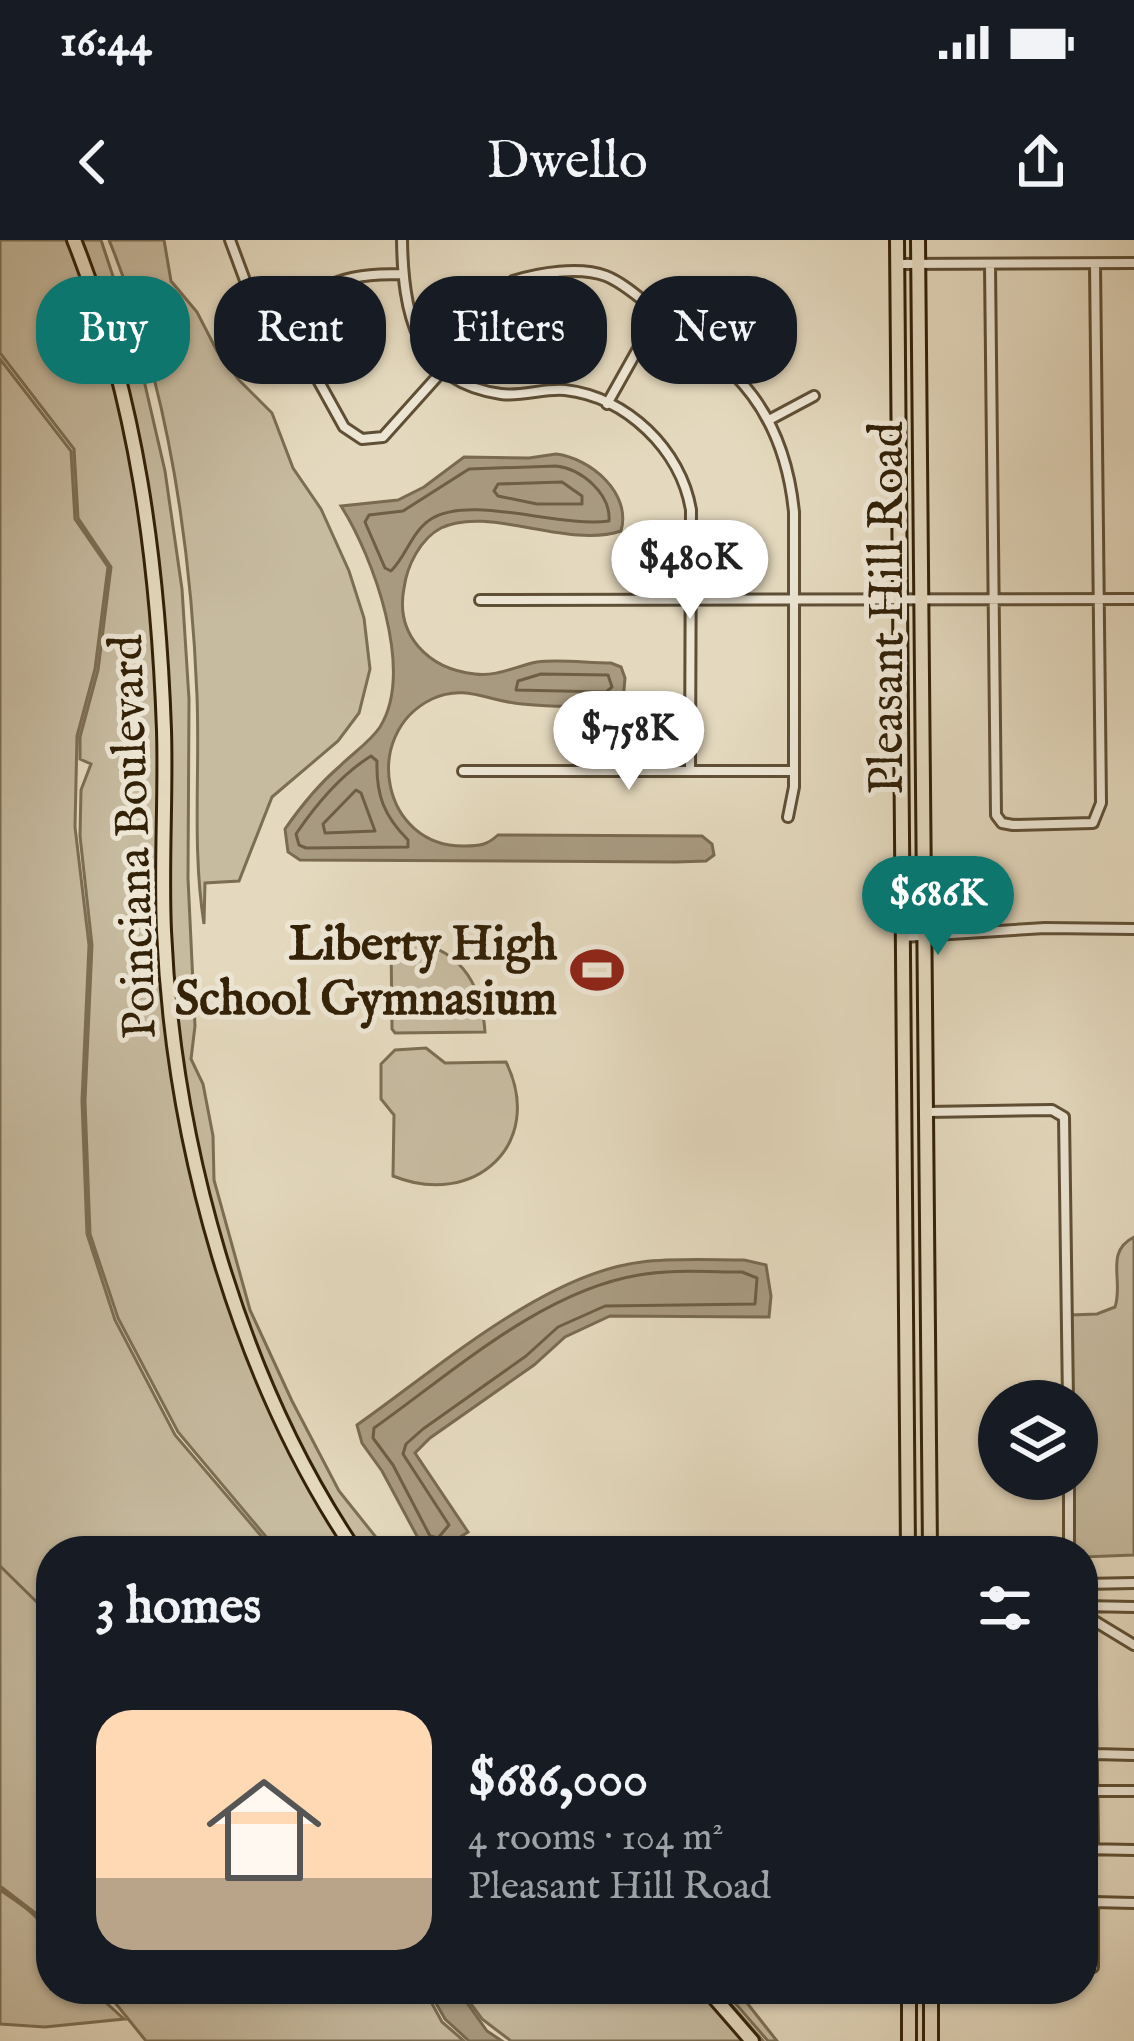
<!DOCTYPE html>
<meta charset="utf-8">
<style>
body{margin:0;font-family:"IM FELL English",serif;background:#20242c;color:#f1f3f6;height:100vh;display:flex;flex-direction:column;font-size:45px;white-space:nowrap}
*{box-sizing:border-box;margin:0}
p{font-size:39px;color:#9ea1a6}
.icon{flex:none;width:66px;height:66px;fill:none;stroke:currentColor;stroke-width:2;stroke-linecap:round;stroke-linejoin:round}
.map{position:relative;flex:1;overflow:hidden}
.sheet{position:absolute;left:36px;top:1296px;width:1062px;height:468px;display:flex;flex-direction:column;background:#171b24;border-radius:48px;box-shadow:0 3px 9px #0004}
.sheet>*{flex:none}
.top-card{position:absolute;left:36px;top:36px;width:1062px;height:108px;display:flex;gap:24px}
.tools{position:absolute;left:978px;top:1140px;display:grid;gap:24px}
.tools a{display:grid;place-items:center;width:120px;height:120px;border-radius:50%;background:#171b24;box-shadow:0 3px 9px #0004;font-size:60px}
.price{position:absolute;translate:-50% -102px;padding:0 27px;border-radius:42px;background:#fff;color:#222;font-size:39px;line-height:78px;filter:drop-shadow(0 3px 6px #0008)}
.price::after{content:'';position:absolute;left:50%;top:72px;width:36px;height:27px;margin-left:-18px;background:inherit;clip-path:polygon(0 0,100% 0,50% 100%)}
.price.current{background:#0f766e;color:#fff}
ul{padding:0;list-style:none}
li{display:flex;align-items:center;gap:36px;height:300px;padding:0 60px}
li span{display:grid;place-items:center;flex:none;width:336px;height:240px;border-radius:36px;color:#555}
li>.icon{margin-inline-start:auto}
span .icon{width:144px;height:144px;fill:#fffc;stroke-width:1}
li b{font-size:51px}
h2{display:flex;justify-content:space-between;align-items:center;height:144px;padding:0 60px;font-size:51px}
.pill{padding:0 42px;border-radius:48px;background:#171b24;box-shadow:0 3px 9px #0004;font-size:42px;line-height:108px}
.pill.current{background:#0f766e;color:#fff}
.status{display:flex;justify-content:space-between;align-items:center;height:84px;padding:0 60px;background:#171b24;direction:ltr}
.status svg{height:33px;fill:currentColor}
header{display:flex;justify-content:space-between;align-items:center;height:156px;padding:0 60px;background:#171b24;font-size:54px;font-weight:600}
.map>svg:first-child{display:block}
.green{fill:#c6ba9f;stroke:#7c6e53;stroke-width:3}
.water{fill:#a89a80;stroke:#796a50;stroke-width:3}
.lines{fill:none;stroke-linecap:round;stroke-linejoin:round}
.shore{stroke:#6e5e44;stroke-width:3}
.stream{stroke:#796a50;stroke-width:3}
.street-casing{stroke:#5f4f35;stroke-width:14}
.primary-casing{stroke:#332107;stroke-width:18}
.street{stroke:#ede6d5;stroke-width:8}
.primary{stroke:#e4d9be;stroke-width:12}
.labels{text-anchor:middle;stroke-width:10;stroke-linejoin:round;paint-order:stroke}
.street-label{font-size:48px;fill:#332107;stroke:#ede6d5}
.poi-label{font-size:48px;font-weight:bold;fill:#332107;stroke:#ede6d5;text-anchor:end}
</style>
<div class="status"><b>16:44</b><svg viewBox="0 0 49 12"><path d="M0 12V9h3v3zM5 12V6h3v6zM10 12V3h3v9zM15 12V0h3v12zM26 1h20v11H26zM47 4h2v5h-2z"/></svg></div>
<header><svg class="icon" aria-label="back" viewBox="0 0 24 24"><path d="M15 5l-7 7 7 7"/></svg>Dwello<svg class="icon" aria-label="share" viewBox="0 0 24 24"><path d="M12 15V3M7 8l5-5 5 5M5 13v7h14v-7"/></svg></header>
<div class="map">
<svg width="1134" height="1801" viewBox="0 0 1134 1801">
<rect width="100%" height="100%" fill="#e4d9be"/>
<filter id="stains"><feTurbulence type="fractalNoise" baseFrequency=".00167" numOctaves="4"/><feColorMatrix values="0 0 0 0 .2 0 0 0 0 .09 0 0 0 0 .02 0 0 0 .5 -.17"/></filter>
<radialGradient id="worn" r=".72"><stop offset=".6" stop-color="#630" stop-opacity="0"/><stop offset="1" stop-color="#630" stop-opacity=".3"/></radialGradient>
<!-- green -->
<path class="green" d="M0 0H101L136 106 165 231 182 349 189 459 188 638 195 786 191 819 203 844 213 896 214 940 250 1070 292 1161 339 1251 387 1311H278L178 1192 118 1078 90 994 85 861 92 705 80 596 81 550 91 524 80 519V497L98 430 111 327 78 278 74 209 0 113Z
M109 0H164L171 41 197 72 217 111 239 140 272 173 293 228 321 269 349 331 364 378 370 429 359 473 338 501 272 557 239 641 205 643 204 684C192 608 200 533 197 456 191 304 167 142 109 0Z
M0 119 71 211 75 279 108 327 95 429 77 496 75 587 89 705 82 861 87 994 115 1080 175 1195 274 1311H51V1685L0 1646Z
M391 700C451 700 481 734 485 792L395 793 392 789Z
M426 808 445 823 506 822C546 904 474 969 393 936L394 875 381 859V824L395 810Z
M1134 997V1315L1083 1317V1311H1072L1077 1161H1072L1071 1075 1097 1074 1115 1067C1124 1041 1104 1012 1134 997Z
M0 1650C52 1685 51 1687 51 1749H91L124 1779 45 1787 0 1784Z
M104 1749H424L442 1782 464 1801H146Z
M460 1749H718L763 1801H511L482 1779Z
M723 1749H736L777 1801H768Z"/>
<!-- water -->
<path class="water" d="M556 214C590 218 632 253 621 291 567 309 488 265 441 288 420 299 407 326 404 348 395 395 428 429 475 434 497 437 516 426 537 422 560 419 587 423 611 423L621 427 625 438 623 461C592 468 553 467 522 464 490 462 465 443 432 459 360 494 382 608 465 606 480 606 487 605 498 595L702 596 712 604 714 615 706 621 676 622 300 620 288 612 285 589C301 566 319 544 340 526 353 513 370 502 380 487 415 431 373 316 341 266L398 260 424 247 464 217 529 218Z
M744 1020 766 1025 771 1056 769 1077 610 1076 565 1097 534 1125 430 1198 415 1213 468 1292 439 1311H425L382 1231 362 1203 357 1185C437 1129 545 1033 642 1022 675 1018 710 1020 744 1020Z
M428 1749H457L487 1791 502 1801H469L445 1779Z"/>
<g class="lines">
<!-- shore -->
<path class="shore" d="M556 226C582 229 611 254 609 281 558 288 471 254 431 279 411 292 406 317 391 331L385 328 365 282 369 275 403 271 469 229Z
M562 242 582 256V264H537L498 256 494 251 498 244Z
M541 434 608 435 612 447 606 452 516 450 518 441Z
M371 516 377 521C376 555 384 576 408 600V607L306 608 299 605 296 594C315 566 342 534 371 516Z
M356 550 361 553 375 591 325 593 323 584Z
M742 1032 757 1038 755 1064 605 1066 558 1087 526 1116 423 1189 406 1204 403 1214 449 1285 438 1298 430 1296 393 1225 373 1198 374 1188C453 1132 542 1051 639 1035 672 1029 708 1032 742 1032Z"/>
<!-- stream -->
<path class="stream" d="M0 1326 51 1376"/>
<!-- street casing -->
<g class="street-casing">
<path id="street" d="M230 0 253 62 313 131 344 187 362 199 383 197 444 129
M402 0C403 72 415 142 501 154 522 157 544 148 565 150 627 157 681 210 691 270L690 531
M898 24 1134 23
M990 25 996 575 1002 583 1013 585 1093 583 1101 563 1095 24
M513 41C539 33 579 26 606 36 624 43 643 61 659 73 738 128 784 172 794 272V547L788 577
M274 89C318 44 339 34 402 34
M607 164 644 98 681 43
M769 180 814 156
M480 360 1134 359
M463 531H794
M903 697 1045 688 1134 689
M927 872 1052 870 1064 877 1068 1161
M1069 1239V1305
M1083 1344 1134 1343
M1083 1366 1134 1367
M1083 1374 1134 1405
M1090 1377 1093 1610
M1094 1514 1134 1515
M1094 1551H1134
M1083 1609 1134 1610
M1093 1727V1662L1134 1663"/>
</g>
<!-- primary casing -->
<g class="primary-casing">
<path id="primary" d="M74 0C137 158 158 322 164 490 166 557 161 624 164 691 173 900 237 1137 355 1311
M897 0 908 1311
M918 0 930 1311
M707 1749 752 1801
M931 1749V1801
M909 1801V1749"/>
</g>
<!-- street -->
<use href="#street" class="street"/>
<!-- primary -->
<use href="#primary" class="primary"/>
</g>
<!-- icons -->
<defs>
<g id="stadium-bare" transform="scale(4.14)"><path d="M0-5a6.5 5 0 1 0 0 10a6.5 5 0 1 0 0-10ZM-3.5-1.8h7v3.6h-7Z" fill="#8f2418" stroke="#ede6d5" stroke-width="2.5" paint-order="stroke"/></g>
</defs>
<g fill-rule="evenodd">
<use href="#stadium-bare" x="597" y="730"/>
</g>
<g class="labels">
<!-- street labels -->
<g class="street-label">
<text transform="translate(885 368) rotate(-90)" y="17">Pleasant Hill Road</text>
<text transform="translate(131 597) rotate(-92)" y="17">Poinciana Boulevard</text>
</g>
<!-- poi labels -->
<g class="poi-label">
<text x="557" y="719">Liberty High<tspan x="557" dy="55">School Gymnasium</tspan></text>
</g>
</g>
<rect width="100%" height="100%" filter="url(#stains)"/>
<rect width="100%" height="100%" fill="url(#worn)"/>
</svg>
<div class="tools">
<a><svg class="icon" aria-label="layers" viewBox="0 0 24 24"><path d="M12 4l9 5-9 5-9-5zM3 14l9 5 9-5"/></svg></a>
</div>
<b class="price" style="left:690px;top:382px">$480K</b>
<b class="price" style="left:629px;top:553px">$758K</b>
<b class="price current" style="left:938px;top:718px">$686K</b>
<div class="top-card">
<a class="pill current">Buy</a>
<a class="pill">Rent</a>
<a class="pill">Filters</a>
<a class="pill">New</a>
</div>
<section class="sheet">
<h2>3 homes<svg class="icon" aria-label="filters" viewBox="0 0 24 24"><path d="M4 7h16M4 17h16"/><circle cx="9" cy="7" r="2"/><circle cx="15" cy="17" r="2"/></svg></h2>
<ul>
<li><span style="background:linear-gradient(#ffd9b3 70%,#b9a48a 0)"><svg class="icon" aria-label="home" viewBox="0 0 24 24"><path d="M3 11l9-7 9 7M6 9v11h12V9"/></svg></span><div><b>$686,000</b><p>4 rooms · 104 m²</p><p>Pleasant Hill Road</p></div></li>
</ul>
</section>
</div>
